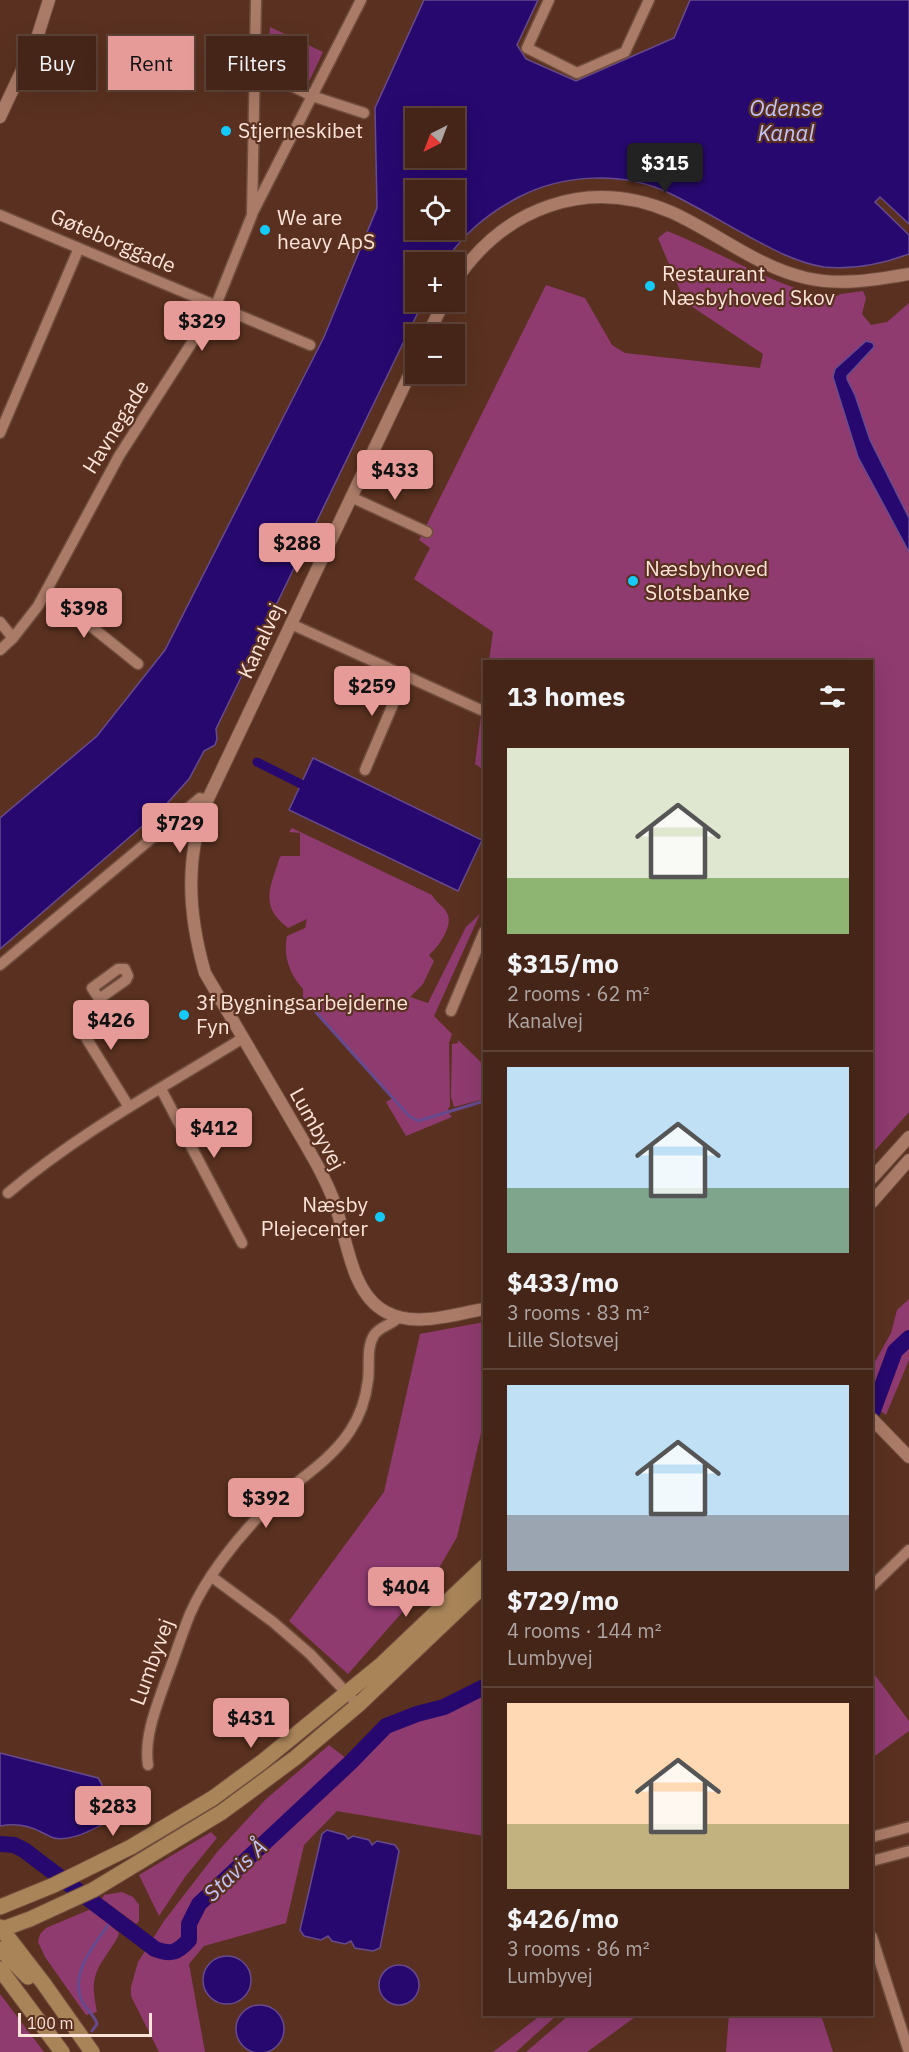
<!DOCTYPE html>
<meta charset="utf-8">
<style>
body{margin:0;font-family:"IBM Plex Sans",sans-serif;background:#4e3125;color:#f1f3f6;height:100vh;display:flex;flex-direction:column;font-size:22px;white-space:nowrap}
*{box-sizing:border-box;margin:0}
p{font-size:20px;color:#afa5a2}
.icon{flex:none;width:33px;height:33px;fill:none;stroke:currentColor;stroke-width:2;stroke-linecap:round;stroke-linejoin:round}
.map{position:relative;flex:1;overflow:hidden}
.details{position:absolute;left:483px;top:660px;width:390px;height:1356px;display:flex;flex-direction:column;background:#442518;border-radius:0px;box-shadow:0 6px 24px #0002,0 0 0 2px #5c4237}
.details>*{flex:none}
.top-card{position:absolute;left:18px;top:36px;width:375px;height:54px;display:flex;gap:12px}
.needle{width:39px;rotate:222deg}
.buttons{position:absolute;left:405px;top:108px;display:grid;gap:12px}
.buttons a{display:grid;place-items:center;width:60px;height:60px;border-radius:0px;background:#442518;box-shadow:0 6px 24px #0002,0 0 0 2px #5c4237;font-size:30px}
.scale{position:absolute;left:18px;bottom:15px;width:134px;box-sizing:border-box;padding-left:6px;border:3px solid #fde3d8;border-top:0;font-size:16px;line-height:21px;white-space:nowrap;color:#fde3d8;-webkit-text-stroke:4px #5a3120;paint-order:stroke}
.price{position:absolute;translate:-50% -51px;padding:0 14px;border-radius:6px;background:#e69b98;color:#111;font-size:20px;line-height:39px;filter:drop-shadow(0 2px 3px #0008)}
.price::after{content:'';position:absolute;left:50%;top:36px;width:18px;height:14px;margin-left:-9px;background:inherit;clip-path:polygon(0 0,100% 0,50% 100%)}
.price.current{background:#222;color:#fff}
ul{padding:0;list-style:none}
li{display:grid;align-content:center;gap:12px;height:318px;padding:0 24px}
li+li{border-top:2px solid #5c4237}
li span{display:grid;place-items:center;height:186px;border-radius:0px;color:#555}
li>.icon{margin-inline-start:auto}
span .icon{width:108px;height:108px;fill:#fffc;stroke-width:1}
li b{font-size:26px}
h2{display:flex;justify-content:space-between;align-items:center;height:72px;padding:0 24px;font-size:26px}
.chip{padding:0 21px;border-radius:0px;background:#442518;box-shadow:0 6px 24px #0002,0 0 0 2px #5c4237;font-size:21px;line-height:54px}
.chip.current{background:#e69b98;color:#111}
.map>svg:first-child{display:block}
.green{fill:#8f3b70}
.water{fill:#27086f;stroke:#674a8e;stroke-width:1.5;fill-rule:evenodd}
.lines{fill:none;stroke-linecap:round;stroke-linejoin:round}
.stream{stroke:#674a8e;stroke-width:3}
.canal{stroke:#27086f;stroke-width:9}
.river{stroke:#27086f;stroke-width:16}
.minor-casing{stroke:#704d3d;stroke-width:13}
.tertiary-casing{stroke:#704d3d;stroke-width:14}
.secondary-casing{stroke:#704d3d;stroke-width:17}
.minor{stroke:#aa7b67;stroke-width:10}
.tertiary{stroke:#aa7b67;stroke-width:12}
.secondary{stroke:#a88458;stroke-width:15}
.poi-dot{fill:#13cafb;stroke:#5a3120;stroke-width:2}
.labels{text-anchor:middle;stroke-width:4.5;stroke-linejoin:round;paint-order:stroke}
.poi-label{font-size:21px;fill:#fde3d8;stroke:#5a3120;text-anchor:start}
.street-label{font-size:21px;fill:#fde3d8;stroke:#5a3120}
.water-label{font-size:22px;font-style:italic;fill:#c3c4f9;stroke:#5a3120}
</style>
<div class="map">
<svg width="909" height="2052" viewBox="0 0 909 2052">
<rect width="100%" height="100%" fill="#5a3120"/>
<!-- green -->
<path class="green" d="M270 27 323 52 306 88 267 69Z
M667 231C722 253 773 285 830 299L841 294 863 291 866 298 862 314 871 325 887 322 909 303V518L870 440 855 395 846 379 847 376 869 353 866 341 835 369 833 377 858 457 909 552V1112L872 1154V662L489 661 493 632 414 579 430 548 419 540 546 285 585 298 612 345 625 353 760 368 763 354 685 302 658 238Z
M484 692V770L475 764Z
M292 828 432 895C436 903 444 906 447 913 454 926 438 947 429 955L434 961 423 984 410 997 428 1003 466 927 480 914 434 1016 452 1034 449 1043 450 1106 447 1111 452 1117 406 1136 386 1102 393 1098 303 997V989C289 974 283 955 287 936L305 928 307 919 288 928C264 909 267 895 276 869 278 864 278 860 281 856H300V833L289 832Z
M458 1040 484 1065V1099L454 1107 451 1097 452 1044 458 1043Z
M909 1299V1332L900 1336 895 1343 872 1402V1367L891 1333 897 1310Z
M484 1322V1420L457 1537 435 1575 348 1674 289 1621 384 1492 420 1334Z
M909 1346V1360L886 1415 878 1409 897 1357 902 1350Z
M872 1671 909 1721V1731L872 1758Z
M484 1687V1836L337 1811 304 1845 286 1923 204 1946 189 1964 205 2052H159L131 1996V1987L138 1962 164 1921 218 1851 265 1800 329 1745 351 1762 386 1726 417 1714 444 1707Z
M211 1832 217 1838 185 1877 159 1916 139 1875Z
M122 1892 133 1897 139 1905V1921L136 1924 102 1899 104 1895Z
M91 1909 119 1933C117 1941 111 1947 107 1954 91 1976 92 1987 97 2012L86 2015 45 1957 38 1942 40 1934 46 1928Z
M0 1994 44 2052H0Z
M729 2014 821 2015 833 2052H726Z
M541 2015H557L516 2052H493Z
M569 2015V2014L638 2015 587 2052H526Z"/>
<!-- water -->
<path class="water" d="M424 0H538L517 45 526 59 576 81 674 38 690 0H909V224L880 197 875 202 909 235V254C882 264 853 270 824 267 797 263 772 249 748 236 722 222 696 206 669 193 623 171 563 174 519 197 488 213 463 234 445 262H416V302H423L216 729 217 739 215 745 204 751 189 779 161 810 0 949V818L97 736 165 650 324 337 377 208 375 108ZM454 118V158H416V118ZM454 190V230H416V190Z
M866 341 873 343 874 347 847 376V379L855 395 870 440 909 518V552L858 457 833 377 835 369Z
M313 758 482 840 458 891 289 810Z
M0 1753 98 1778 102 1785 101 1798 129 1805 128 1808C111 1820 76 1843 54 1838 50 1837 46 1834 41 1832 28 1825 15 1823 0 1826Z
M327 1830 345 1835 348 1839 353 1836 369 1840 372 1845 377 1841 395 1845 399 1851 380 1948 373 1951 355 1948 351 1941 345 1944 332 1941 328 1936 321 1940 304 1936 300 1930 322 1834Z
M203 1980a24 24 0 1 1 48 0a24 24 0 1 1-48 0Z
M379 1985a20 20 0 1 1 40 0a20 20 0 1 1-40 0Z
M236 2029a24 24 0 1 1 48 0a24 24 0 1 1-48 0Z"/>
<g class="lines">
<!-- stream -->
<path class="stream" d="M304 999 409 1116 418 1121 484 1101
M92 2031 97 2024C94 2013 83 2008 80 1996 72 1967 99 1939 114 1917"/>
<!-- canal -->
<path class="canal" d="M257 762 301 784"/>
<!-- river -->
<path class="river" d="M872 1413 895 1351 909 1338
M0 1844 14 1845 24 1850 155 1949C171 1955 177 1953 189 1940V1924L199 1904 351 1762 386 1726 417 1714 444 1707 484 1687"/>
<!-- minor casing -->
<g class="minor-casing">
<path id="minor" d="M549 0 527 48 577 73 625 52 649 0
M253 67 312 96 364 113
M253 212 361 0
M0 215 310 345
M0 433 79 248
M351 497 427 532
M47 591 138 664
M0 622 13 638
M291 624 481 710
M0 650 13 638 38 606 119 456 216 305 252 215 256 0
M365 770 405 676
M173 821 197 833
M0 965 200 798 207 801
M99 999 126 980 128 976 125 969H118L92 988 102 1003 101 1009 80 1028 129 1107
M451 1011 484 932
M161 1089 242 1243
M8 1193C80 1132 164 1087 243 1038
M212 1577 273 1622 310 1654 358 1705
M872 1586 909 1550
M148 1765C144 1737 156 1708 165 1682 174 1659 181 1636 190 1614 205 1579 235 1541 261 1514 289 1484 327 1466 350 1431 360 1416 366 1397 368 1380 370 1366 366 1348 374 1335 380 1326 392 1325 399 1317
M872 1837 909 1827
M872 1861 909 1851
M872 1937 909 2052"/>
</g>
<!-- tertiary casing -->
<g class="tertiary-casing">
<path id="tertiary" d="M0 117 37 38 49 0
M454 283C503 208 587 176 671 212 716 232 757 267 806 278 841 286 874 280 909 274
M428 334 444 302
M416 361 207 801C204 811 199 822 197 833 186 879 192 928 205 973 232 1019 259 1065 286 1111 303 1141 323 1171 335 1204 347 1239 351 1294 386 1312 415 1328 454 1314 484 1309
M872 1178 909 1137
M872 1202 909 1160
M872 1419 909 1457"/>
</g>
<!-- secondary casing -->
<g class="secondary-casing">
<path id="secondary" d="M0 1907 54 1885 131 1847 213 1798 262 1762 382 1664 484 1567
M0 1927 44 1984 92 2052
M0 1930 30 1919 93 1890 222 1812 295 1758 358 1705 484 1585
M0 1949 28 1977
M0 1969 62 2052"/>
</g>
<!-- minor -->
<use href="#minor" class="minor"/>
<!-- tertiary -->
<use href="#tertiary" class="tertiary"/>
<!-- secondary -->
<use href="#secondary" class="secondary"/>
</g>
<!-- markers -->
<g class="poi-dot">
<circle cx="226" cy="131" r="6"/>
<circle cx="265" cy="230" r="6"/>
<circle cx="650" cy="286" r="6"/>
<circle cx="633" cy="581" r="6"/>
<circle cx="184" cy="1015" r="6"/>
<circle cx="380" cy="1217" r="6"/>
</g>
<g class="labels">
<!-- poi labels -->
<g class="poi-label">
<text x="238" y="138">Stjerneskibet</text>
<text x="277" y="225">We are<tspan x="277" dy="24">heavy ApS</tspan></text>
<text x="662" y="281">Restaurant<tspan x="662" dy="24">Næsbyhoved Skov</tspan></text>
<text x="645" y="576">Næsbyhoved<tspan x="645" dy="24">Slotsbanke</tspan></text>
<text x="196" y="1010">3f Bygningsarbejderne<tspan x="196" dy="24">Fyn</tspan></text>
<text x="368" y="1212" text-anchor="end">Næsby<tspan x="368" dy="24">Plejecenter</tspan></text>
</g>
<!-- street labels -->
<g class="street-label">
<text transform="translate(113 241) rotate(23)" y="7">Gøteborggade</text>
<text transform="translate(116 427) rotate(-58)" y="7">Havnegade</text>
<text transform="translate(261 641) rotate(-65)" y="7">Kanalvej</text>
<text transform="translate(317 1129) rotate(61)" y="7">Lumbyvej</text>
<text transform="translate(152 1662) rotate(-70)" y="7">Lumbyvej</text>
</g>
<!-- water labels -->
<g class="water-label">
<text x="786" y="116">Odense<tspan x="786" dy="25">Kanal</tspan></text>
<text transform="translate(235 1870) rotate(-44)" y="8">Stavis Å</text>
</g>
</g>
</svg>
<div class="buttons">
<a><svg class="needle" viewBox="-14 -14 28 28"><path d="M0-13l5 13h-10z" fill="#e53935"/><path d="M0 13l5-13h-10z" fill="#afa5a2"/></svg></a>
<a><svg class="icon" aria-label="locate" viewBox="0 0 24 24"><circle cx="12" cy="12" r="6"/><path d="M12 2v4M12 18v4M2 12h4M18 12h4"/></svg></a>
<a>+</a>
<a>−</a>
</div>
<div class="scale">100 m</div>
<b class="price current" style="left:665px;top:194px">$315</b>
<b class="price" style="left:202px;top:352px">$329</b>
<b class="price" style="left:395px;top:501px">$433</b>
<b class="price" style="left:297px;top:574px">$288</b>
<b class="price" style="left:84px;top:639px">$398</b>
<b class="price" style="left:372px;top:717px">$259</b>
<b class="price" style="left:180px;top:854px">$729</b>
<b class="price" style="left:111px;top:1051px">$426</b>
<b class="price" style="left:214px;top:1159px">$412</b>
<b class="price" style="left:266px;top:1529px">$392</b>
<b class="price" style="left:406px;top:1618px">$404</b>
<b class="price" style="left:251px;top:1749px">$431</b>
<b class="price" style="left:113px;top:1837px">$283</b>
<div class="top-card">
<a class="chip">Buy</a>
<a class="chip current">Rent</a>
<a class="chip">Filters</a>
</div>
<section class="details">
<h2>13 homes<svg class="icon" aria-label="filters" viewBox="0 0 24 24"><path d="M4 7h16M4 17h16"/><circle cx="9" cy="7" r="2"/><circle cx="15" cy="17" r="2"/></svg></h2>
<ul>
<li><span style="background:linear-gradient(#dfe7d0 70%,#8fb573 0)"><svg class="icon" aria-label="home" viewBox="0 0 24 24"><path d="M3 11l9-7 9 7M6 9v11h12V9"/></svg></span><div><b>$315/mo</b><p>2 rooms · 62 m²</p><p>Kanalvej</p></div></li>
<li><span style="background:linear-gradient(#bfe0f5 65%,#7fa58c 0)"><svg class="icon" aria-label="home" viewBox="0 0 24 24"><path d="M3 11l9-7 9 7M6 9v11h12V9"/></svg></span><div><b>$433/mo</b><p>3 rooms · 83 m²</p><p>Lille Slotsvej</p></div></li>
<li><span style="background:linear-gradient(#bfe0f5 70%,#9aa5b1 0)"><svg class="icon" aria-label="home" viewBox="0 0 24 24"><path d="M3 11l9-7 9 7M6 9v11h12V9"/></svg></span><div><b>$729/mo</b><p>4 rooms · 144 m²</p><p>Lumbyvej</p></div></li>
<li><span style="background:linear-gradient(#ffd9b3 65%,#c2b280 0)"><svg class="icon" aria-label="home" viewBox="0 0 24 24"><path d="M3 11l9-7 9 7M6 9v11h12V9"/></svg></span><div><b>$426/mo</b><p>3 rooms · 86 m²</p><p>Lumbyvej</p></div></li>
</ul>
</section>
</div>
